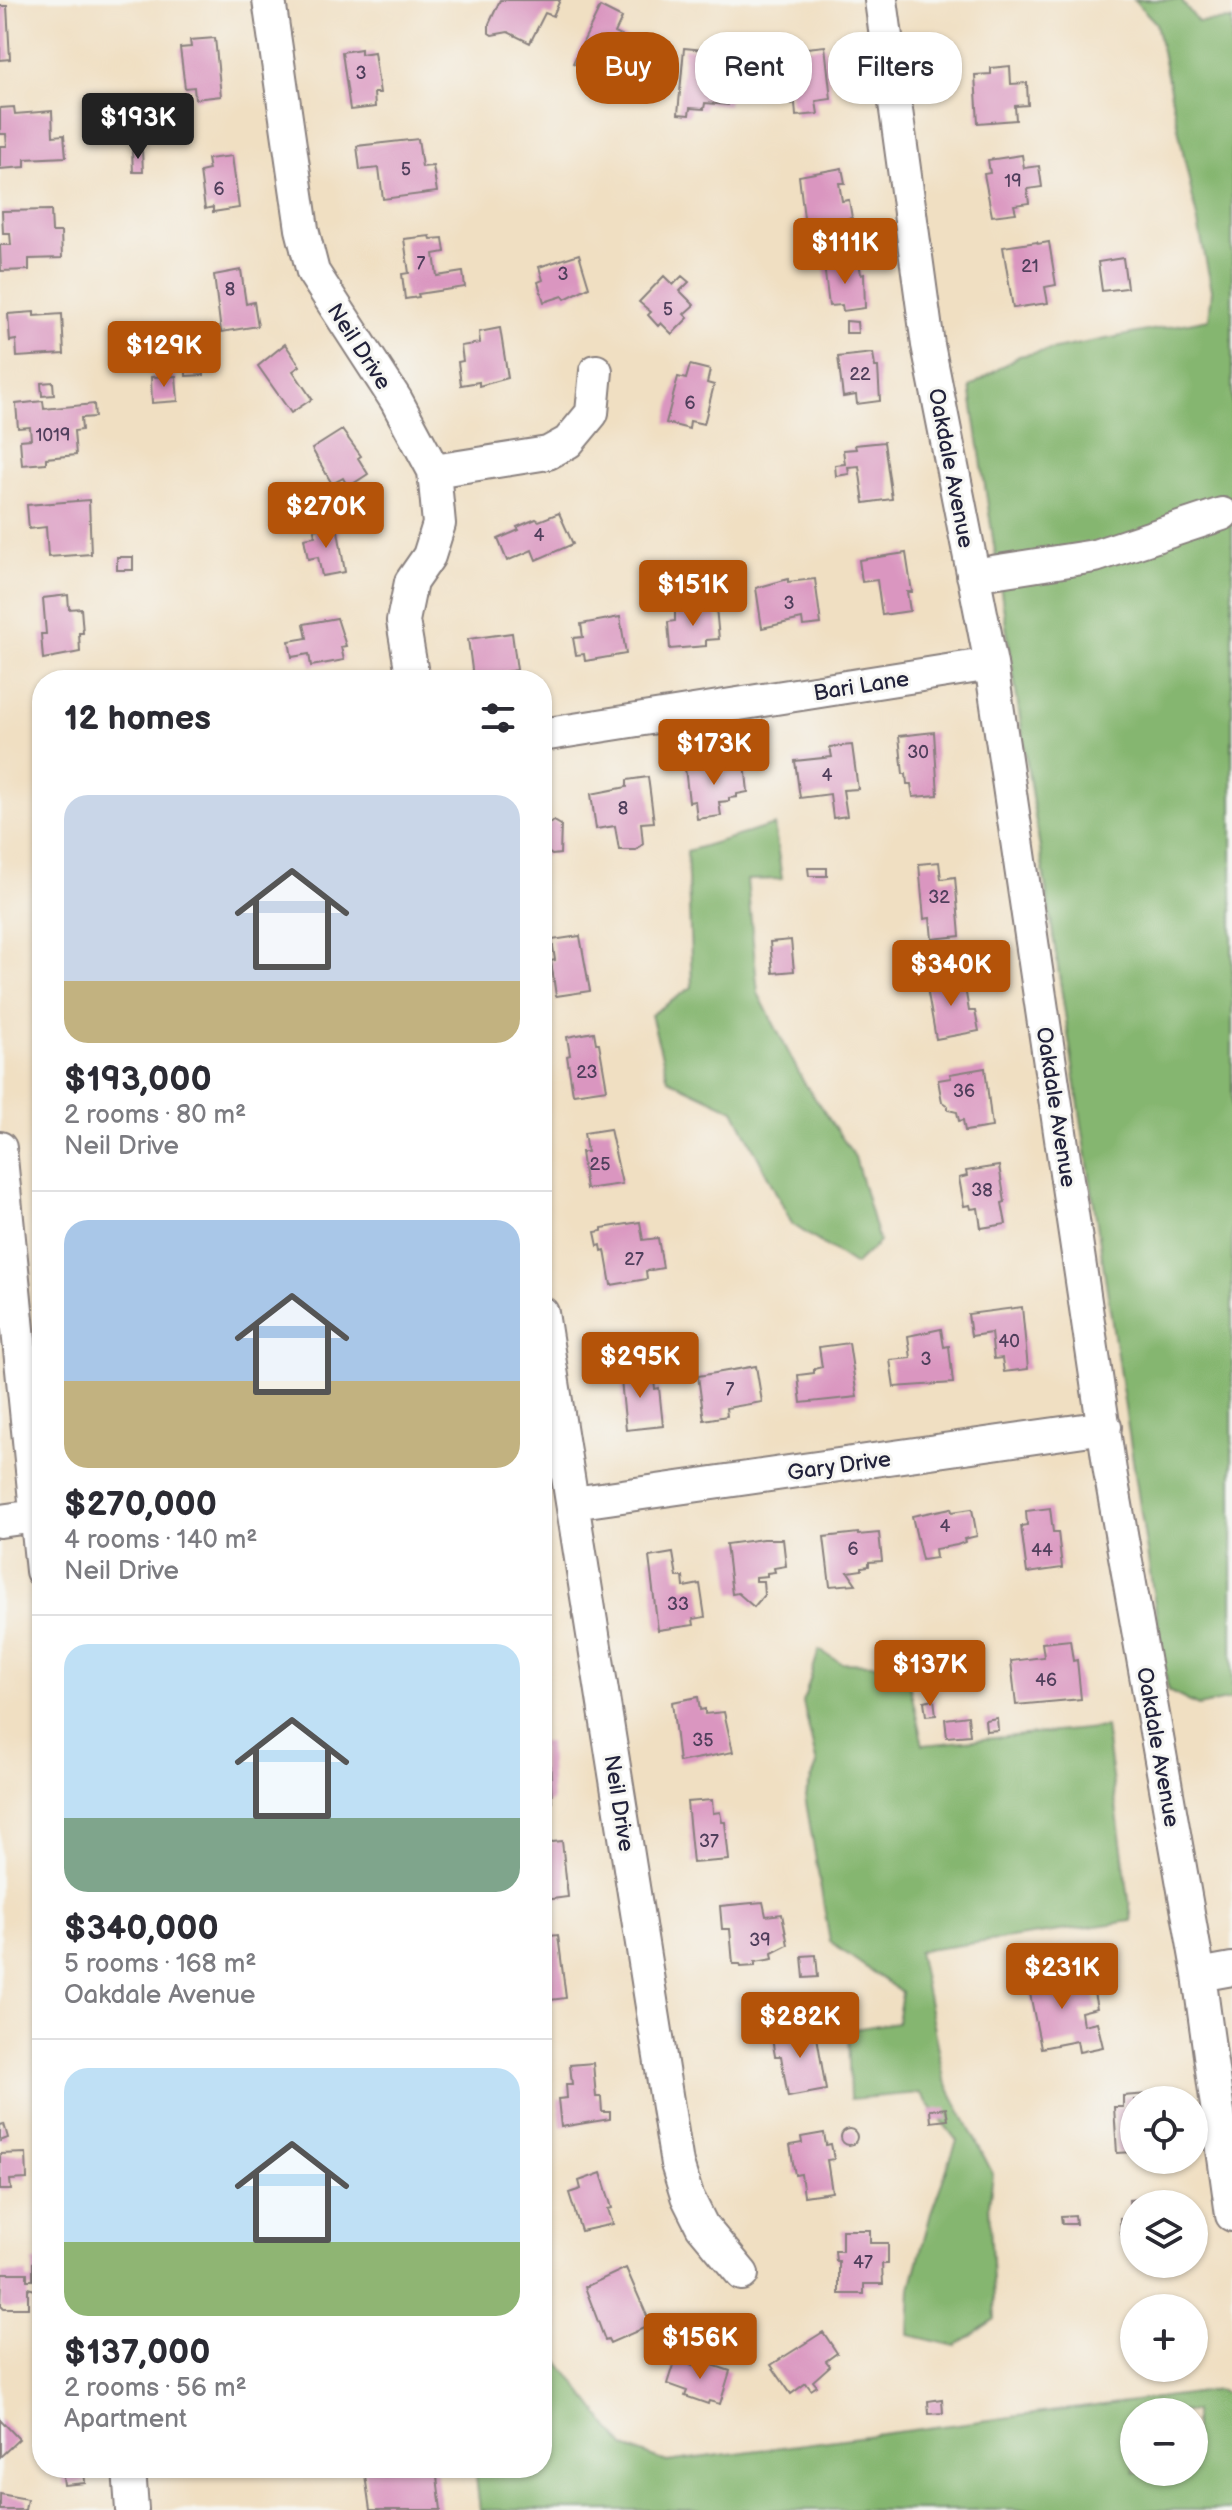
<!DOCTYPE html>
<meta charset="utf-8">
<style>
body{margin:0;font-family:"Balsamiq Sans",sans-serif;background:#f7f7f7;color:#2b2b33;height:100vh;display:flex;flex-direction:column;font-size:30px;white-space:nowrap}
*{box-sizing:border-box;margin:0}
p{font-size:26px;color:#7c7c81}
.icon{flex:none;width:44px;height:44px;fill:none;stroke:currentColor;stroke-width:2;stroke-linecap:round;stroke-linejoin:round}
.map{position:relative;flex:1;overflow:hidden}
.sheet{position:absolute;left:32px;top:670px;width:520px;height:1808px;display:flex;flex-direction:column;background:#fff;border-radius:32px;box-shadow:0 2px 6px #0004}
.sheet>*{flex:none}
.top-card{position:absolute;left:576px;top:32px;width:536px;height:72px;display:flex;gap:16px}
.fabs{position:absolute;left:1120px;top:2086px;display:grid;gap:16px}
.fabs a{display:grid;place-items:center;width:88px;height:88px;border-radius:50%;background:#fff;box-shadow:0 2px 6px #0004;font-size:40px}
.price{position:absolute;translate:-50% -68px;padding:0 18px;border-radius:8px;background:#b45309;color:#fff;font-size:26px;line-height:52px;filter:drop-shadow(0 2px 4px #0008)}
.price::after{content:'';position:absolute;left:50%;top:48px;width:24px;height:18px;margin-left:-12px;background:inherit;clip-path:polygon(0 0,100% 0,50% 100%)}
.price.selected{background:#222;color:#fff}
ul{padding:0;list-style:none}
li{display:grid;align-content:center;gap:16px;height:424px;padding:0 32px}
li+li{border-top:2px solid #e1e1e2}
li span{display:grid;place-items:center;height:248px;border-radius:24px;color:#555}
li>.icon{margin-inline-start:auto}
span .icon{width:144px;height:144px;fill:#fffc;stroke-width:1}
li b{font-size:34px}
h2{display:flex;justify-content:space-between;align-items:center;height:96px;padding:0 32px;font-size:34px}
.pill{padding:0 28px;border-radius:32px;background:#fff;box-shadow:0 2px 6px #0004;font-size:28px;line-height:72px}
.pill.selected{background:#b45309;color:#fff}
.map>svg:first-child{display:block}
.forest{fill:#85b66f;stroke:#546c55;stroke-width:2;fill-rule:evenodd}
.building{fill:#da96c0}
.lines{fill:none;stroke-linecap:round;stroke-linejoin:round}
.minor-casing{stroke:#89807e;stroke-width:36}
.minor{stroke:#fff;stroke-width:32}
.labels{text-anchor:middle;stroke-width:6;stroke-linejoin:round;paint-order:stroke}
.number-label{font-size:18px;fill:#503f5c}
.street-label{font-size:22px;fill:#22223b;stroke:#f6f6f2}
</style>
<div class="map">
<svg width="1232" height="2510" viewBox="0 0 1232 2510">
<rect width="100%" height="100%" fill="#f6f6f2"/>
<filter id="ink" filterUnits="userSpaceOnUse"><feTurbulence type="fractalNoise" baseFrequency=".0125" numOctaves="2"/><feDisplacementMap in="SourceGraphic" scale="16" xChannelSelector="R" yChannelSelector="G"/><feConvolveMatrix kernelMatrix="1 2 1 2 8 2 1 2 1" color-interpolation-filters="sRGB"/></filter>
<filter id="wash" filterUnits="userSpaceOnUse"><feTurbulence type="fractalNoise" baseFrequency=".006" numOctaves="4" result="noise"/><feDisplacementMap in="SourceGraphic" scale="32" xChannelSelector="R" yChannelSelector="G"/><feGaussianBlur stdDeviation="1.8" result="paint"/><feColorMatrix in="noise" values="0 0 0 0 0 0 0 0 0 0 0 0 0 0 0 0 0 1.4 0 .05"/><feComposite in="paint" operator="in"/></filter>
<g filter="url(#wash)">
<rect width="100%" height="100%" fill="#f0dfc2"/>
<!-- forest -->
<path class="forest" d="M1134 0H1181L1198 22 1232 20V1699L1198 1706 1168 1691C1103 1256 1032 822 970 387L1019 356 1209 319 1212 290 1156 23Z
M774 825 782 879 747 880 758 993 803 1081 855 1157 879 1242 855 1265 792 1224 734 1110 668 1079 651 1015 692 987 687 851Z
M819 1650 842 1663 905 1665 923 1745 1105 1727 1132 1921 918 1951 944 2079 993 2174 989 2204 995 2319 955 2346 909 2335 911 2288 931 2213 957 2141 920 2093 850 2099 848 2030 897 2022 902 1993 830 1942 805 1796 817 1765 803 1702Z
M542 2339 624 2447 667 2462 1218 2390 1232 2395V2510H480L475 2468H542ZM1134 2412H1194V2472H1134Z"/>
<g id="blocks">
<!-- building -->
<path class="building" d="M500 0H560L553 16 545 13 530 43 508 32 492 35 489 33V24Z
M0 6H7L10 59 0 60Z
M600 7 622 18 615 33 643 46 620 93 600 84 593 73 573 63Z
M215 38 221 96 195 99 194 87 185 88 180 48 191 47 190 40Z
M825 46 831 99 816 101 818 114 796 116 795 103 791 104 788 77 781 78 778 51Z
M684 48 704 50 703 60 715 62 717 51 741 54 736 89 730 88 728 105 705 103 704 109 690 108 689 115 678 114Z
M361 49V54L374 52 380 93H374L375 107 350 110 342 52Z
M1010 66 1011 84 1027 83 1028 105 1015 106 1016 120 978 123 975 75 991 74V68Z
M14 107 15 114 52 111 53 136 64 135 66 157 25 159V167L0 169V146H7L6 134H0V108Z
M418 139 422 167 433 166 437 192 383 199 379 168 360 170 357 146Z
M132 150H142L143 172H133Z
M1022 155 1024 168 1039 166 1042 187 1027 189 1029 203 1014 205 1016 213 992 216 984 174 990 173 988 160Z
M232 156 239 208 213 212V207L205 209 200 172 209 170 207 159Z
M842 168 845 183H839L842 201 849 200 852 218 805 226 799 176Z
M51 210 52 232H61L62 258 29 259V270L1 271 0 245H11L10 233H3L2 211Z
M430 236 431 239 443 238 445 252 434 254 437 276 463 272 465 287 418 294 419 297 405 299 402 274 409 273 404 239Z
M1037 242 1038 244 1049 242 1056 285 1045 287 1048 303 1013 308 1003 247Z
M579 254 589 287 565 299 563 296 544 302 538 282 543 280 539 267Z
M1123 258 1127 288 1102 291 1098 262Z
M859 261 861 275 864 274 865 308 843 311 842 305 829 306 824 265Z
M241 270 246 304 254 302 258 326 221 332 214 275Z
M664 276 673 285 682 276 689 282 680 291 694 305 684 314 688 318 672 334 661 323 658 326 648 315 651 312 639 302Z
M34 312V316L62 314 64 354 17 357 16 340 10 341 8 314Z
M846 321 857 322 858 333H846Z
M500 328 508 378 479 386V382L461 385 458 362 463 361 461 346 480 343 479 332Z
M285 344 300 366 293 371 312 399 291 413 258 366Z
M873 353 875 367H878L880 401 857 404 856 395 843 397 838 357Z
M186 362H203L204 375 186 376Z
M690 365 710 370 707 383 714 385 704 424 690 421 689 429 666 423 678 377 686 379Z
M176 376 178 401 152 403 151 377Z
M53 382 54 395 42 396 41 383Z
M43 401 44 409 94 404 95 417 81 418 82 430 74 431 76 455 46 458V463L22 465 20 440 31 439 30 427 18 428 16 404Z
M342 430 361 456 358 458 368 474 348 487 343 478 332 484 312 449Z
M884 442 892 499 864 503 859 466 848 467 849 474 836 476 835 465 845 464 843 450 856 449 855 445Z
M89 500 91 554 48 557 46 527 29 529 27 505Z
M559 513 573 544 536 560 532 550 507 561 498 539 519 530 517 527 536 519 539 521Z
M337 525 345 572 322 576 318 557 308 559 304 538 315 536 314 530Z
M906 553 912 592H907L910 611 882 615 877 580 862 582 859 560Z
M117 557H133V570H117Z
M788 579V582L815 579 821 624 803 626 802 619 762 628 756 588Z
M68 595 69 609 81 608 83 633H79L80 652 43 659 41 634H46L43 598Z
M716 607 719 639 706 640V646L670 649 668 622 675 621V611Z
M620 617 626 654 585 661 584 654 576 655 573 638 583 637 581 624Z
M337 618 346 646 341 647 344 660 311 666 309 654 292 657 289 641 307 638 304 624Z
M512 633 517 670 473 677 468 639Z
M934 732 938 795 913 797 911 784H907L906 774H903L899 736Z
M852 745 858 789 843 790 847 816 833 818 830 794 800 798 795 761 832 757 830 747Z
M723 763V767L745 764 748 792 737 794V797L729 798V801L719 802 721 816 697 819 695 801 689 802 685 768Z
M648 777 654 822 641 823 643 844 636 850H619L615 826 596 829 591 794 627 787V780Z
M545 816 546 825 554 821 561 825 560 854 552 855 548 852V855L542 856V817Z
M939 862 941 879 955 877 960 936 932 939 930 918 924 919 919 864Z
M808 868H827V876H809Z
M580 936 590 991 556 996 551 961 555 960 552 940Z
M791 940 794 971 773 973 770 942Z
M963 976 969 1011H975L979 1031 936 1039 926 982Z
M594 1032 596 1043H599L607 1089 573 1094 567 1056 570 1055 567 1037Z
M985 1068 992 1127 965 1131 963 1120 959 1121 957 1112 948 1110V1106L942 1102 938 1080 951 1078 950 1074Z
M610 1129 622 1184 586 1189 581 1152H587L584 1133Z
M999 1166 1005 1202 1002 1203 1006 1224 981 1228 978 1208 971 1209 970 1205 964 1206 959 1178 967 1176 966 1171Z
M640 1222 643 1240 658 1238 663 1268 646 1271 647 1279 611 1285 605 1250 602 1251 601 1245 598 1246 595 1232 602 1231V1228Z
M1022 1307 1028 1369 1004 1372 1002 1358 994 1359 991 1333 971 1336 968 1314Z
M941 1329 944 1347 949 1346 953 1383 894 1387 890 1360 911 1358 908 1336Z
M849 1343 857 1397 801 1403 798 1375 814 1373V1369L822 1367 819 1347Z
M756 1366 762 1402 726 1408 727 1416 704 1420 698 1376Z
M644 1367 645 1380 654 1379 655 1389 659 1388 663 1426 626 1430 620 1370Z
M951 1508 952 1512 972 1509 977 1536 964 1539 965 1542 957 1545 935 1549 936 1558 922 1560 912 1516Z
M1050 1508 1053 1532H1058L1062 1568 1027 1573 1021 1526 1027 1525 1026 1511Z
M858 1533V1535L879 1533 882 1561 869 1562V1566L862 1567V1570L848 1572 856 1584 830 1586 824 1537Z
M763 1539H783L786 1566 774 1568 775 1572 767 1573V1576L756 1577V1581H763L764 1595 754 1607 738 1593 732 1594 726 1544Z
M673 1553 677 1577H683L684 1587 700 1584 705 1617 693 1619 694 1625 658 1630 649 1557Z
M1070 1640 1073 1661 1077 1660 1081 1699 1016 1705 1011 1661 1044 1657 1042 1643Z
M698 1697 700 1710 705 1709V1714L724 1712 733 1752 679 1762 672 1702Z
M934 1699 936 1715 926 1716 924 1701Z
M968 1716 970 1735 947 1737 945 1719Z
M997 1718 998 1730 986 1731 985 1720Z
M542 1742H549L552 1802 542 1803Z
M712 1800 713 1813 720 1812 722 1822H725L729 1860 693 1863 687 1802Z
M562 1841 568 1897 544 1900 542 1843Z
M763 1902 766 1916 782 1914 788 1945 772 1953 773 1959 755 1962V1966L741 1967 740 1964H733L730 1929H722L720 1906Z
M558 1935 566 1998 542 2001V1937Z
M816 1955 818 1977 804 1978 802 1956Z
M1051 1963 1057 1990 1092 1983 1097 2008 1081 2012 1083 2025 1097 2022 1103 2047 1079 2052 1077 2041 1041 2048 1025 1969Z
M815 2025 826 2090 788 2097 781 2056H775L771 2033Z
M593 2063 596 2097H601L602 2112H610V2119L561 2127 558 2099 567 2098 566 2084H572L570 2065Z
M1148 2094 1149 2100H1134V2152L1117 2153 1114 2107H1123V2096Z
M946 2108 948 2120 931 2122 930 2110Z
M4 2124 8 2138 0 2141V2125Z
M841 2137a8 8 0 1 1 16 0a8 8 0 1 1-16 0Z
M824 2133 826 2145 831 2144 834 2159 827 2160 832 2192 804 2196 801 2174 795 2175 790 2145 802 2143 801 2137Z
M26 2153 27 2179 10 2180 11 2190H0V2154Z
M601 2173 612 2208 608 2209 613 2224 581 2231 569 2193 581 2189 579 2181Z
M1158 2197 1159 2204H1134V2234L1121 2235 1120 2218 1131 2217 1129 2200Z
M1075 2215 1076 2224H1062L1061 2216Z
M842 2230H870V2243H888V2264H882L883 2284H864V2294H839V2261H836L835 2251H842Z
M33 2262H42V2292L28 2288V2308H4L1 2305 2 2273H27V2280H33Z
M626 2268 651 2325 610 2343 608 2339 605 2340 585 2287Z
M823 2332 837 2353 826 2361 830 2366 813 2381 817 2386 811 2390 806 2383 791 2394 771 2365Z
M675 2359 696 2366 698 2360 730 2371 720 2404 709 2401 708 2404 685 2396 687 2391 667 2384Z
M942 2399 943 2413 929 2414 928 2401Z
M0 2419 19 2439 0 2457Z
M62 2468H84L85 2483 64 2485Z
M364 2468H436L441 2510H370Z
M0 2494 27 2499 25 2510H0Z"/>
</g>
</g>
<g filter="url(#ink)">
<use href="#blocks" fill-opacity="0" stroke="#89807e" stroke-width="2"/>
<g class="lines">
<!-- minor casing -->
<g class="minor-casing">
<path id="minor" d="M269 0 302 229 313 272 396 400 434 471 439 524 429 556 411 582 403 621 413 680
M881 0 928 345 991 664 1110 1471 1199 1975 1232 2215
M434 471 548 453 568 442 592 413 596 371
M973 575 1095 556 1222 514
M542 735 991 664
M0 1148 42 1571
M542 1313 677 2164 687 2196 702 2226 742 2274
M573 1503 1105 1427
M0 1521 36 1516
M1199 1975 1232 1969
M129 2468 132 2510"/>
</g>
<!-- minor -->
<use href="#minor" class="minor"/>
</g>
</g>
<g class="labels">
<!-- number labels -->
<g class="number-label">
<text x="361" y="79">3</text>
<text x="406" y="175">5</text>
<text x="1013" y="187">19</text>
<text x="219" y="195">6</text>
<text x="421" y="269">7</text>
<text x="1030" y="272">21</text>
<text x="563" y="280">3</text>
<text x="230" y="295">8</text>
<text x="668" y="315">5</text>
<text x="860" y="380">22</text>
<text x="690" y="409">6</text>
<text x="53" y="441">1019</text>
<text x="539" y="541">4</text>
<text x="789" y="609">3</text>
<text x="918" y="758">30</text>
<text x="827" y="781">4</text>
<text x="623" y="814">8</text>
<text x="939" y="903">32</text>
<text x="587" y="1078">23</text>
<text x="964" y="1097">36</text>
<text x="600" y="1170">25</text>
<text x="982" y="1196">38</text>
<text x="634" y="1265">27</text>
<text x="1009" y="1347">40</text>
<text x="926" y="1365">3</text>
<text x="730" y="1395">7</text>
<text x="945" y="1532">4</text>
<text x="853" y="1555">6</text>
<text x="1042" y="1556">44</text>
<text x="678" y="1610">33</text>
<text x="1046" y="1686">46</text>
<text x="703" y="1746">35</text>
<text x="709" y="1847">37</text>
<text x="760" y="1946">39</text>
<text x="863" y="2268">47</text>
</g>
<!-- street labels -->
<g class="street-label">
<text transform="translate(360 346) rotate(57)" y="8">Neil Drive</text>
<text transform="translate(952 468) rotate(79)" y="8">Oakdale Avenue</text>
<text transform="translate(861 685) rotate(-9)" y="8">Bari Lane</text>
<text transform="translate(1057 1107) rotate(81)" y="8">Oakdale Avenue</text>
<text transform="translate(839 1465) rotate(-8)" y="8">Gary Drive</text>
<text transform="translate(1159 1747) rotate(80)" y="8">Oakdale Avenue</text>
<text transform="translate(620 1803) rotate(81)" y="8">Neil Drive</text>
</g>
</g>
</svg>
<div class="fabs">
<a><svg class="icon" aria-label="locate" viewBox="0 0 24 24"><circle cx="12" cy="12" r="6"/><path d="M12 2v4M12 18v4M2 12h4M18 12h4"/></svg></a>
<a><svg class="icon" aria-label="layers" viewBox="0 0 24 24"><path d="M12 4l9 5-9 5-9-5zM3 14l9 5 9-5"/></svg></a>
<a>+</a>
<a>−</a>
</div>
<b class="price selected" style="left:138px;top:161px">$193K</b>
<b class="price" style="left:845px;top:286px">$111K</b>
<b class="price" style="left:164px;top:389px">$129K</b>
<b class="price" style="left:326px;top:550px">$270K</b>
<b class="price" style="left:693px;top:628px">$151K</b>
<b class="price" style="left:714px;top:787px">$173K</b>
<b class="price" style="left:951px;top:1008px">$340K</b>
<b class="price" style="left:640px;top:1400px">$295K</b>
<b class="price" style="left:930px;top:1708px">$137K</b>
<b class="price" style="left:1062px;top:2011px">$231K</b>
<b class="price" style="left:800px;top:2060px">$282K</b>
<b class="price" style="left:700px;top:2381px">$156K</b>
<div class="top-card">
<a class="pill selected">Buy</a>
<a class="pill">Rent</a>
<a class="pill">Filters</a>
</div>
<section class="sheet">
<h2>12 homes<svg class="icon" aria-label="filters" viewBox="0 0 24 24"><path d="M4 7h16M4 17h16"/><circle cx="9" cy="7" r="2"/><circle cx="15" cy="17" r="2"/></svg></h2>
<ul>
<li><span style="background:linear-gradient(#c9d6e8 75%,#c2b280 0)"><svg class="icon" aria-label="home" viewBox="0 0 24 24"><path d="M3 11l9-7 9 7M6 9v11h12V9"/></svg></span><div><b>$193,000</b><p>2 rooms · 80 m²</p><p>Neil Drive</p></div></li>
<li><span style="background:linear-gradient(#a9c7e8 65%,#c2b280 0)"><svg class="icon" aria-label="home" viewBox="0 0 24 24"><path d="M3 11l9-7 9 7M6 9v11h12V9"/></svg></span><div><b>$270,000</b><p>4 rooms · 140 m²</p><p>Neil Drive</p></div></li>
<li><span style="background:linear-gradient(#bfe0f5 70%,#7fa58c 0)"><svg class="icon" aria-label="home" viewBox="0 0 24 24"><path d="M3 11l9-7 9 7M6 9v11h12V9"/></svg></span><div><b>$340,000</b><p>5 rooms · 168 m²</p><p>Oakdale Avenue</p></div></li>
<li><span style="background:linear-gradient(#bfe0f5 70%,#8fb573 0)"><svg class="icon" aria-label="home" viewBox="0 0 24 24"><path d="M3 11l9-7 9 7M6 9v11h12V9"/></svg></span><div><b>$137,000</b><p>2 rooms · 56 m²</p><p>Apartment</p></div></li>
</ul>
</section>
</div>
